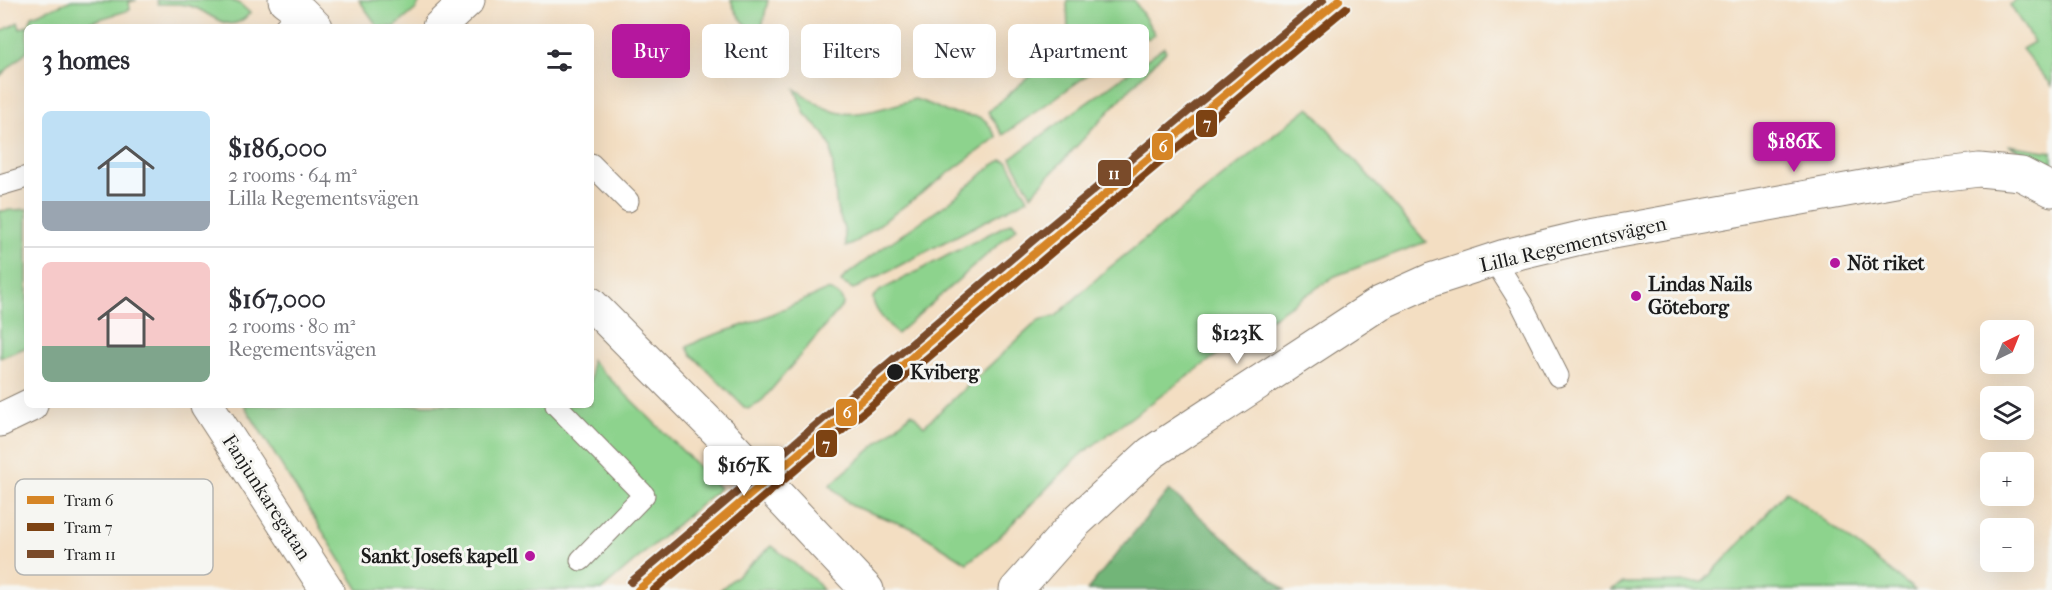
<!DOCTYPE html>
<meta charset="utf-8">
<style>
body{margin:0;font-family:"IM FELL French Canon",serif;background:#f2f2f3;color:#2b2b33;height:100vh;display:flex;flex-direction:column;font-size:22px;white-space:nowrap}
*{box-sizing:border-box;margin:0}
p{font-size:20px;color:#7c7c81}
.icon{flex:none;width:33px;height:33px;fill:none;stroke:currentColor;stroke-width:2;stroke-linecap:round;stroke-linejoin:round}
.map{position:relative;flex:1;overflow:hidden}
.details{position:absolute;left:24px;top:24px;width:570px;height:384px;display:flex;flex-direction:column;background:#fff;border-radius:9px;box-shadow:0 6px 24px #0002}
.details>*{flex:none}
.banner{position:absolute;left:612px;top:24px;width:570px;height:54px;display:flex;gap:12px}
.needle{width:39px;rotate:43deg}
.controls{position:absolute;left:1980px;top:320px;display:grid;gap:12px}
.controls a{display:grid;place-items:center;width:54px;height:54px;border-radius:9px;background:#fff;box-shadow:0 6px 24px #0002;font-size:30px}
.price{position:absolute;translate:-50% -51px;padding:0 14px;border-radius:6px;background:#fff;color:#222;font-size:20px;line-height:39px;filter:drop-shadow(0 2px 3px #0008)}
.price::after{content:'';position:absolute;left:50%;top:36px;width:18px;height:14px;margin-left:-9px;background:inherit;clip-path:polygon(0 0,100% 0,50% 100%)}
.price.on{background:#b5179e;color:#fff}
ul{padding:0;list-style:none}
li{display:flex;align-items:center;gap:18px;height:150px;padding:0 18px}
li+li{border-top:2px solid #e1e1e2}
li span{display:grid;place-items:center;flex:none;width:168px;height:120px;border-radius:9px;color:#555}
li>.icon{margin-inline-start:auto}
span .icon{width:72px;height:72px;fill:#fffc;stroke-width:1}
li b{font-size:26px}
h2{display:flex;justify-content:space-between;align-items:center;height:72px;padding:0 18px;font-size:26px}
.chip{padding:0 21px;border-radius:9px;background:#fff;box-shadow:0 6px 24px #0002;font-size:21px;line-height:54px}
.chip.on{background:#b5179e;color:#fff}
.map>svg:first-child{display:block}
.green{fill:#8dd38d;stroke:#547854;stroke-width:1.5}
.forest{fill:#72b578;stroke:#47684a;stroke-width:1.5}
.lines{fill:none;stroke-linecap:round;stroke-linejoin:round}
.service-casing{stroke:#887d6f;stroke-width:23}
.minor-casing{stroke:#887d6f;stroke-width:35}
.service{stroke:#fff;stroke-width:21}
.minor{stroke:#fff;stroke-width:33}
.tram-1-casing{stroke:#f6f6f2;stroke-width:12}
.tram-2-casing{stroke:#f6f6f2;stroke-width:12}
.tram-3-casing{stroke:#f6f6f2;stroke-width:12}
.tram-1{stroke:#d68525;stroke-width:8}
.tram-2{stroke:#7d4313;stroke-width:8}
.tram-3{stroke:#7a4b2a;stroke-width:8}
.poi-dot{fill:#b5179e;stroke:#f6f6f2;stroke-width:2}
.stop-dot{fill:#1c1c1c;stroke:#f6f6f2;stroke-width:2}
.labels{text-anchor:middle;stroke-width:6;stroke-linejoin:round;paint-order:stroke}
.street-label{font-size:20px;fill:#1c1c1c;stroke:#f6f6f2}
.poi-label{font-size:20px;font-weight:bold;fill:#1c1c1c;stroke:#f6f6f2;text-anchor:start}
.stop-label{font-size:20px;font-weight:bold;fill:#1c1c1c;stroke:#f6f6f2;text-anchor:start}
.key{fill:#f6f6f2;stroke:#b5b5b2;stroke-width:1.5}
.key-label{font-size:16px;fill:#1c1c1c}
.line-badge{stroke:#f6f6f2;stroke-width:2}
.badge-label{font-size:16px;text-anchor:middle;font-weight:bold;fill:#fff}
</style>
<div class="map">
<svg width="2052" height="590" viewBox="0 0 2052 590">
<rect width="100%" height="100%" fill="#f6f6f2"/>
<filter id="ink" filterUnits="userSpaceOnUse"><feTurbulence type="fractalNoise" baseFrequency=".0167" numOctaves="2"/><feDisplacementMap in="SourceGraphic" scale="12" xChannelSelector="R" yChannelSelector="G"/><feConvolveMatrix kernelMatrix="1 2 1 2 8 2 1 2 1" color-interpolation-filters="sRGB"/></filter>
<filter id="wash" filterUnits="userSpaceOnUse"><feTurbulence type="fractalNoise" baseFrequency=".008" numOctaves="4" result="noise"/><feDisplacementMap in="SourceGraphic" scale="24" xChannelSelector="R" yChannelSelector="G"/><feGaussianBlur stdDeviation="1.35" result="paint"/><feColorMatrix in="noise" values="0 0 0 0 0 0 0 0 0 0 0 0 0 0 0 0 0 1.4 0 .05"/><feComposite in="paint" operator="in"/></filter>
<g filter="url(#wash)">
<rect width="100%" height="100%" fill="#f3dec2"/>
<!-- green -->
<path class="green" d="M72 0H137L129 2 130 10 73 27H27V51L0 76V32L18 22 20 29 29 25 32 16Z
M157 0H230L240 4 250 13C231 36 214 16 196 8 184 3 171 4 158 4Z
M359 0H421L416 9 395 27H378Z
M731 0H768L762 27 754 32C743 22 735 14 731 0Z
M1067 0H1134L1155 34 1148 39 1144 35 1003 135 988 112 1052 57 1068 30Z
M2015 0H2052V86L2022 49 2034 42 2010 5Z
M1164 47 1166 51 1156 61 1031 195 1011 158Z
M795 89C807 97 821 108 836 112 857 118 894 105 915 99L932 105 947 112 979 117 986 121 997 137 853 244 846 247 844 228 837 209 831 147 824 134 805 114Z
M1309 107 1426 242 1335 276 1221 352 1080 455 997 539 967 563 912 528 852 506 830 485 912 413 924 426 1039 320 1056 316 1104 272Z
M2008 145 2052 152V163C2037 155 2022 153 2008 145Z
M1002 160 1008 162 1028 199 858 287 853 289 841 282 844 277 881 249 948 203 993 165Z
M27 209V347L0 358V211Z
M1012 222 1017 228 897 334C888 323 873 311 873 297L881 290Z
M827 290C835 292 843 296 843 305L760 403 748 409 744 407 690 353 687 347 702 339 753 322Z
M591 360 720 488 601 590H359L244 405H591Z
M1786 491 1915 590H1610L1623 583 1703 582 1745 538Z
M772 546 816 581 823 590H720Z"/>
<!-- forest -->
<path class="forest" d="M1169 490 1285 590H1087Z"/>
</g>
<g filter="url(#ink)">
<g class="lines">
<!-- service casing -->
<g class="service-casing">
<path id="service" d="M285 27 301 12
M591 164 628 201
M0 185 27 177
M1494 260 1521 303 1558 376
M556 405 644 495 581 560"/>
</g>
<!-- minor casing -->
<g class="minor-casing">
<path id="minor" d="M285 0 301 12 316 27
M439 27 468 0
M591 304 721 435 867 590
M207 405 327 590
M0 420 31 405
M1016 590 1077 521 1151 453 1380 303 1431 280 1505 256 1580 238 1913 178 1979 170 2021 174 2052 190"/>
</g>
<!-- service -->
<use href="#service" class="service"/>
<!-- minor -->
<use href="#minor" class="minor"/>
<!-- tram-1 casing -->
<g class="tram-1-casing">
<path id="tram-1" d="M638 590 1050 240 1339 0"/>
</g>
<!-- tram-2 casing -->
<g class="tram-2-casing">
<path id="tram-2" d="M654 590 1057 248 1346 8"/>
</g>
<!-- tram-3 casing -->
<g class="tram-3-casing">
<path id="tram-3" d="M631 582 1043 232 1323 0"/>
</g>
<!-- tram-1 -->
<use href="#tram-1" class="tram-1"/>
<!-- tram-2 -->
<use href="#tram-2" class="tram-2"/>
<!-- tram-3 -->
<use href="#tram-3" class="tram-3"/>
</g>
</g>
<!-- markers -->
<g class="poi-dot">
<circle cx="1835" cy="263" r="6"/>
<circle cx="1636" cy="296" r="6"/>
<circle cx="530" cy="556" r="6"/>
</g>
<circle class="stop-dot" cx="895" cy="372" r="9"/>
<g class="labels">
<!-- street labels -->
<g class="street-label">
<text transform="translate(1573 244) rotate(-13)" y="7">Lilla Regementsvägen</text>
<text transform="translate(267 497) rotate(57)" y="7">Fanjunkaregatan</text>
</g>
<!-- poi labels -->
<g class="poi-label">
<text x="1847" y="270">Nöt riket</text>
<text x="1648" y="291">Lindas Nails<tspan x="1648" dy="23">Göteborg</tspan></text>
<text x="518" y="563" text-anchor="end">Sankt Josefs kapell</text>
</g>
<!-- stop labels -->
<g class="stop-label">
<text x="910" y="379">Kviberg</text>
</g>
</g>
<!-- legend -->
<rect x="15" y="479" width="198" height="96" rx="9" class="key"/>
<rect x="27" y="496" width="27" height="8" fill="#d68525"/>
<rect x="27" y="523" width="27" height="8" fill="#7d4313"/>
<rect x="27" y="550" width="27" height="8" fill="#7a4b2a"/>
<g class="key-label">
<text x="64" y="506">Tram 6</text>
<text x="64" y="533">Tram 7</text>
<text x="64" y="560">Tram 11</text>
</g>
<g class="line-badge">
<rect x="1195" y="109" width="23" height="29" rx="6" fill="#7d4313"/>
<rect x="1151" y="132" width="23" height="29" rx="6" fill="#d68525"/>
<rect x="1097" y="159" width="35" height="28" rx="6" fill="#7a4b2a"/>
<rect x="835" y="398" width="23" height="29" rx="6" fill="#d68525"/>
<rect x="815" y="429" width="23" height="29" rx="6" fill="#7d4313"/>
</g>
<g class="badge-label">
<text x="1207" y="129">7</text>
<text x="1163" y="152">6</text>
<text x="1114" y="179">11</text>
<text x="847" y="418">6</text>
<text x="826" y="450">7</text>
</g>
</svg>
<div class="controls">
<a><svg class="needle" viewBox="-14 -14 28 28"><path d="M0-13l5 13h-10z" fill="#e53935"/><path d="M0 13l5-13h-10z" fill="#7c7c81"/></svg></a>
<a><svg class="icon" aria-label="layers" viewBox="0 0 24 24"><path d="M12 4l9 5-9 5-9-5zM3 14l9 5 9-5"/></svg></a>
<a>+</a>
<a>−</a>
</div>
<b class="price on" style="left:1794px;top:173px">$186K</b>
<b class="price" style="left:1237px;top:365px">$123K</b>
<b class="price" style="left:744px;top:497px">$167K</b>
<div class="banner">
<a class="chip on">Buy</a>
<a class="chip">Rent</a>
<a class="chip">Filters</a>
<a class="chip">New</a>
<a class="chip">Apartment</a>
</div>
<section class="details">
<h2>3 homes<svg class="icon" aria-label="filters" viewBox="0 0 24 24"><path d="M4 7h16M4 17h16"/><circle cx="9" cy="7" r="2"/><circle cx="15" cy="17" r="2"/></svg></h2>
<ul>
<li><span style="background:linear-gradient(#bfe0f5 75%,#9aa5b1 0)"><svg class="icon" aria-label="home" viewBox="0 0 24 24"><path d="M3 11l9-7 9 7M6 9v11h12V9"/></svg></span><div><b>$186,000</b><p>2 rooms · 64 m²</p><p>Lilla Regementsvägen</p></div></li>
<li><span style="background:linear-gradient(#f6c9c9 70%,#7fa58c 0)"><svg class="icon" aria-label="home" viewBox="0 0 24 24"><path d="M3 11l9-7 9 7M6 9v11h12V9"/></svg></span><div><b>$167,000</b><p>2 rooms · 80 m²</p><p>Regementsvägen</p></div></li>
</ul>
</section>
</div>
